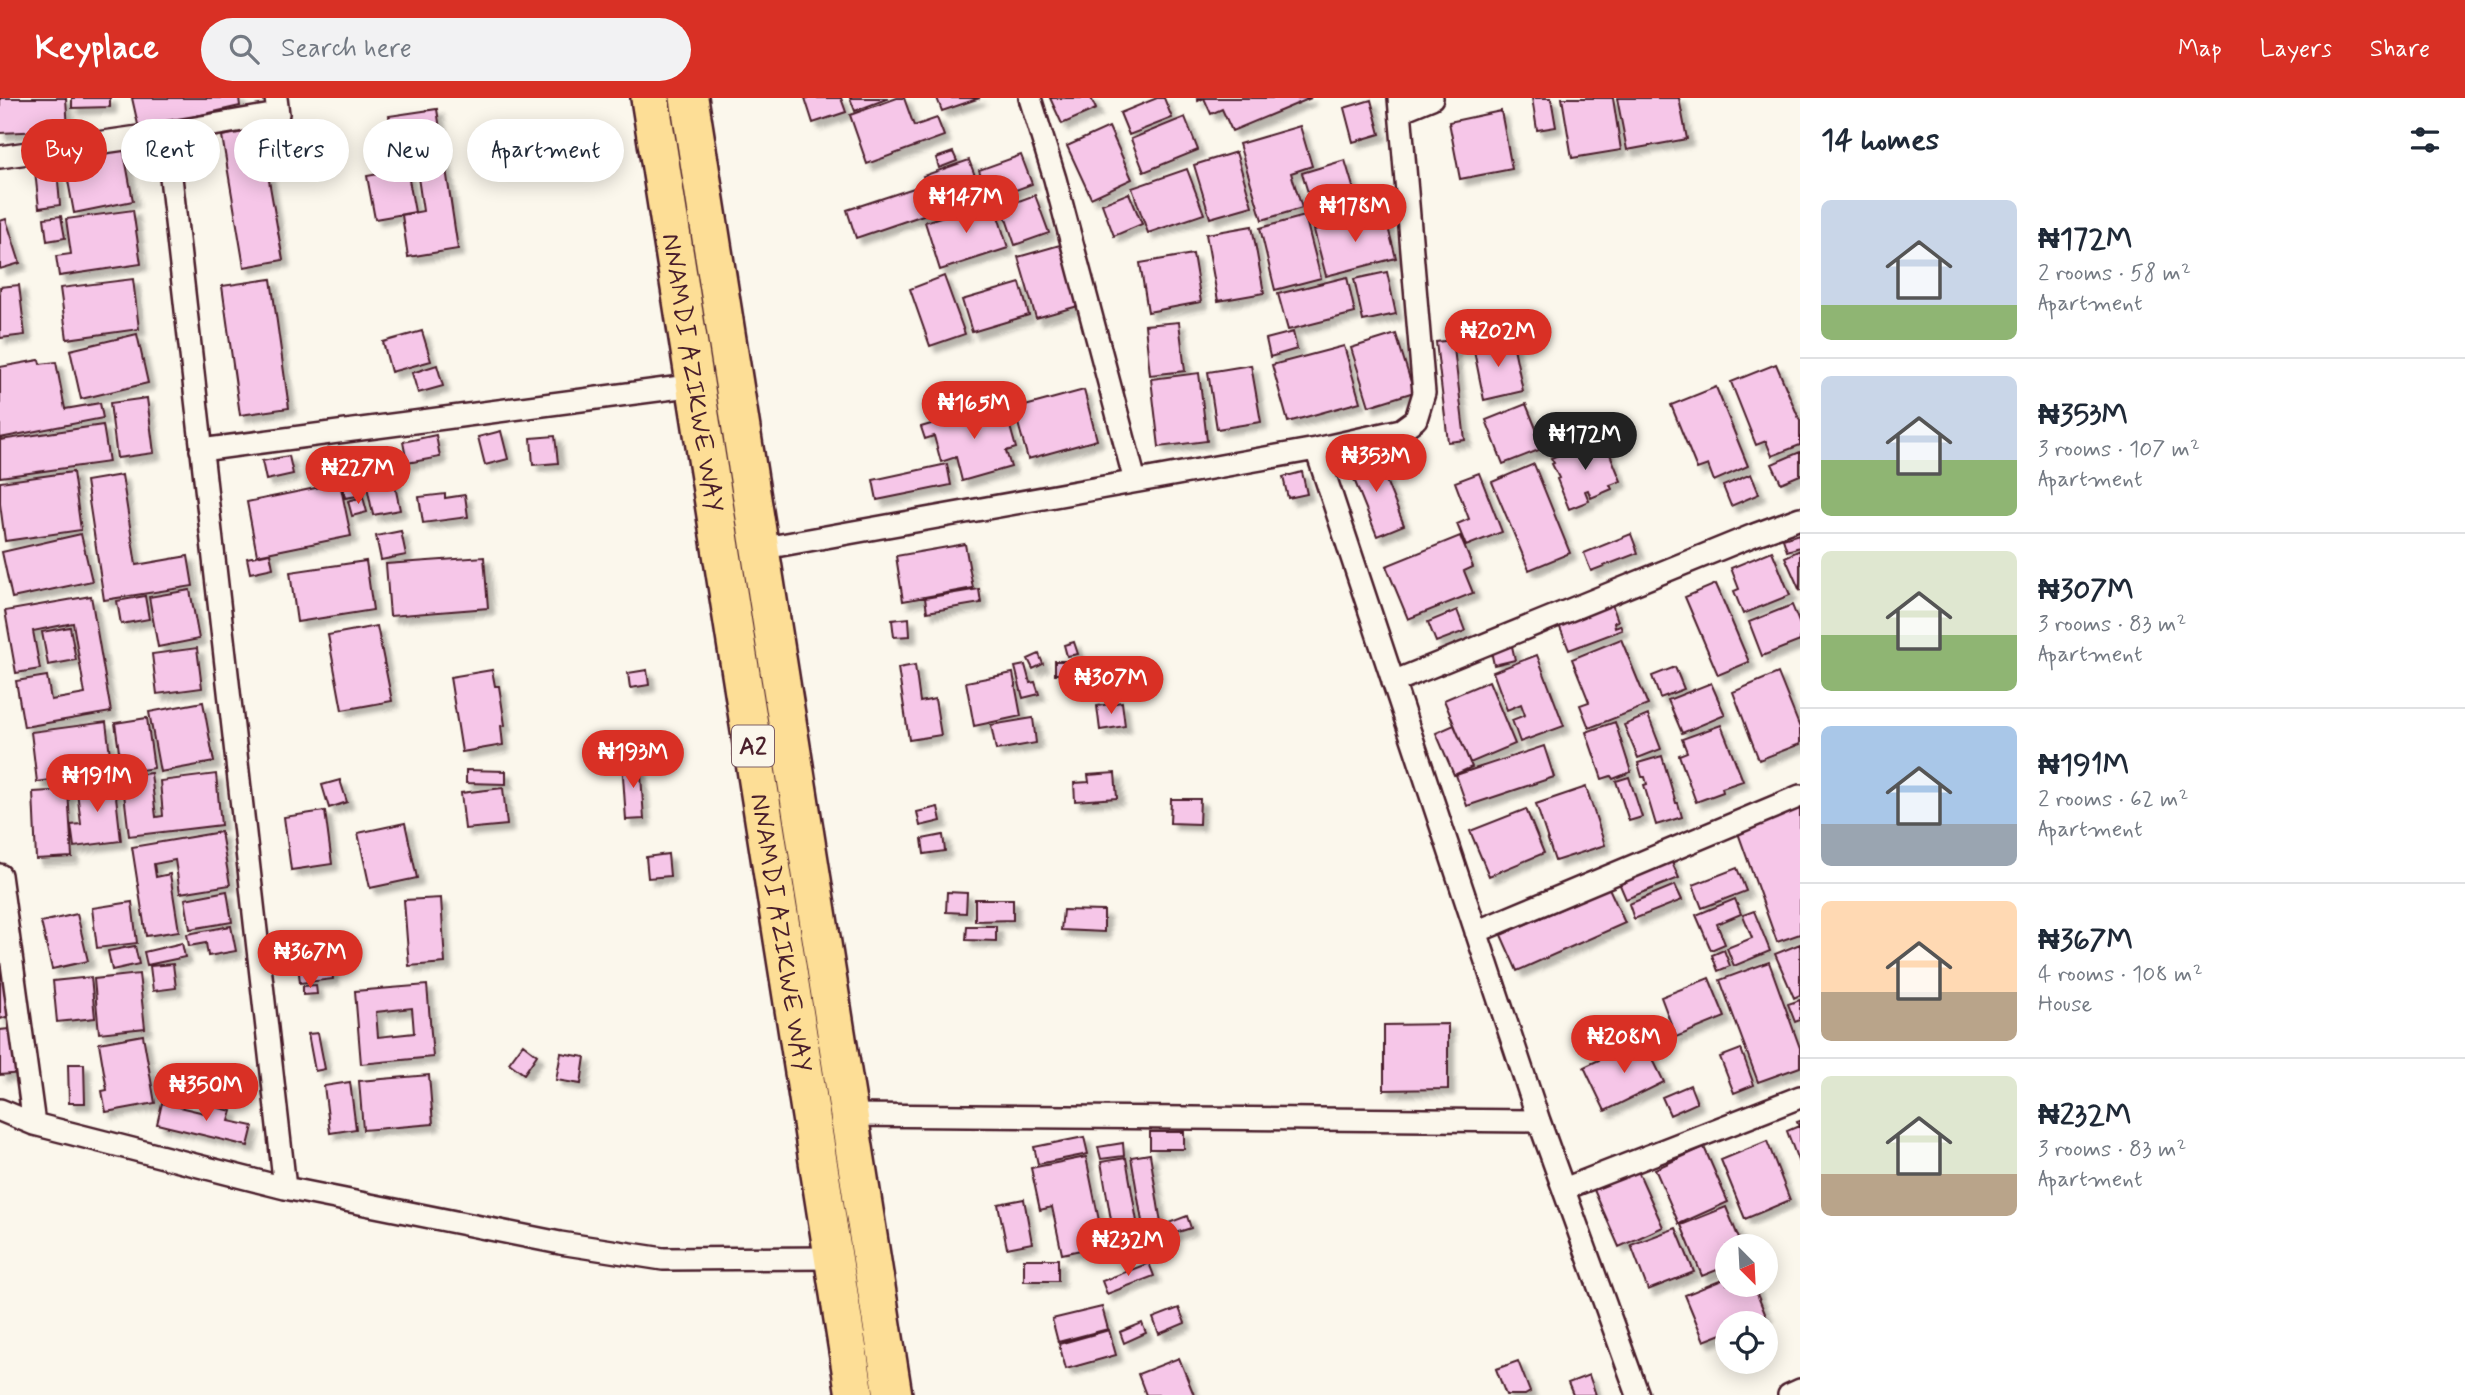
<!DOCTYPE html>
<meta charset="utf-8">
<style>
body{margin:0;font-family:Mynerve,sans-serif;background:#f2f2f3;color:#1f2937;height:100vh;display:flex;flex-direction:column;font-size:26px;white-space:nowrap}
*{box-sizing:border-box;margin:0}
p{font-size:23px;color:#747a83}
.icon{flex:none;width:38px;height:38px;fill:none;stroke:currentColor;stroke-width:2;stroke-linecap:round;stroke-linejoin:round}
.map{position:relative;flex:1;overflow:hidden}
.side{display:flex;flex-direction:column;background:#fff;width:665px}
.side>*{flex:none}
.top-card{position:absolute;left:21px;top:21px;width:665px;height:63px;display:flex;gap:14px}
.needle{width:46px;rotate:156deg}
.tools{position:absolute;left:1715px;top:1136px;display:grid;gap:14px}
.tools a{display:grid;place-items:center;width:63px;height:63px;border-radius:50%;background:#fff;box-shadow:0 4px 18px #0003;font-size:35px}
.price{position:absolute;translate:-50% -60px;padding:0 16px;border-radius:24px;background:#d93025;color:#fff;font-size:23px;line-height:46px;filter:drop-shadow(0 2px 4px #0008)}
.price::after{content:'';position:absolute;left:50%;top:42px;width:21px;height:16px;margin-left:-10px;background:inherit;clip-path:polygon(0 0,100% 0,50% 100%)}
.price.selected{background:#222;color:#fff}
ul{padding:0;list-style:none}
li{display:flex;align-items:center;gap:21px;height:175px;padding:0 21px}
li+li{border-top:2px solid #e0e1e3}
li span{display:grid;place-items:center;flex:none;width:196px;height:140px;border-radius:10px;color:#555}
li>.icon{margin-inline-start:auto}
span .icon{width:84px;height:84px;fill:#fffc;stroke-width:1}
li b{font-size:30px}
h2{display:flex;justify-content:space-between;align-items:center;height:84px;padding:0 21px;font-size:30px}
.chip{padding:0 24px;border-radius:32px;background:#fff;box-shadow:0 4px 18px #0003;font-size:24px;line-height:63px}
.chip.selected{background:#d93025;color:#fff}
header{display:flex;align-items:center;gap:42px;box-sizing:border-box;height:98px;padding:0 35px;background:#d93025;color:#fff}
header strong{font-size:33px}
nav{display:flex;gap:38px;margin-inline-start:auto;font-size:24px}
.search{width:490px;height:63px;background:#f2f2f3;display:flex;align-items:center;gap:18px;box-sizing:border-box;padding:0 24px;border-radius:38px;color:#747a83;font-size:26px}
main{display:flex;flex:1;min-height:0}
.map>svg:first-child{display:block}
.building{fill:#f6c6e8;stroke:#4a1f2b;stroke-width:2;fill-rule:evenodd;filter:url(#shadow)}
.lines{fill:none;stroke-linecap:round;stroke-linejoin:round}
.minor-casing{stroke:#4a1f2b;stroke-width:26}
.trunk-casing{stroke:#4a1f2b;stroke-width:42}
.minor{stroke:#fbf7ec;stroke-width:21}
.trunk{stroke:#fdde96;stroke-width:37}
.labels{text-anchor:middle;stroke-width:7;stroke-linejoin:round;paint-order:stroke}
.shield{fill:#fbf7ec;stroke:#7f6065;stroke-width:2}
.shield-label{font-size:24px;font-weight:bold;fill:#4a1f2b}
.street-label{font-size:26px;fill:#4a1f2b;stroke:#fbf7ec}
</style>
<header>
<strong>Keyplace</strong>
<div class="search"><svg class="icon" aria-label="search" viewBox="0 0 24 24"><circle cx="10" cy="10" r="6"/><path d="M15 15l6 6"/></svg>Search here</div>
<nav><a>Map</a><a>Layers</a><a>Share</a></nav>
</header>
<main>
<div class="map">
<svg width="1800" height="1297" viewBox="0 0 1800 1297">
<defs>
<filter id="shadow"><feDropShadow dx="6" dy="6" stdDeviation="2" flood-color="#0004"/></filter>
</defs>
<rect width="100%" height="100%" fill="#fbf7ec"/>
<filter id="ink" filterUnits="userSpaceOnUse"><feTurbulence type="fractalNoise" baseFrequency=".0143" numOctaves="2"/><feDisplacementMap in="SourceGraphic" scale="14" xChannelSelector="R" yChannelSelector="G"/><feConvolveMatrix kernelMatrix="1 2 1 2 8 2 1 2 1" color-interpolation-filters="sRGB"/></filter>
<g filter="url(#ink)">
<!-- building -->
<path class="building" d="M0 0H66L68 32 0 35Z
M72 0H110V9L72 10Z
M132 0H239L240 8 139 31Z
M805 0H841L846 14 813 25Z
M850 0H889L855 13Z
M897 0H904L914 28 937 20 944 38 867 66 850 17Z
M937 0H980L942 13Z
M1050 0H1091L1096 11 1062 26Z
M1157 0H1164L1172 20 1129 37 1120 15Z
M1197 0H1311L1232 33 1222 11 1211 16 1204 0 1198 3Z
M1532 0H1551L1556 29 1537 32Z
M1562 0H1613L1621 52 1572 60Z
M1617 0H1679L1687 41 1627 52Z
M1371 2 1380 36 1353 44 1344 10Z
M437 11 458 151 408 159 402 117 423 113 416 66 396 69 389 18Z
M1501 13 1512 71 1460 81 1449 24Z
M1185 19 1198 52 1144 74 1131 41Z
M1300 28 1312 68 1291 75 1302 110 1262 122 1239 46Z
M1109 29 1132 81 1091 100 1067 48Z
M260 31 283 162 244 169 222 38Z
M123 49 133 103 74 115 64 61Z
M953 54 957 63 939 70 936 60Z
M1236 54 1252 108 1210 120 1194 67Z
M1021 57 1032 86 989 102 979 72Z
M969 62 983 99 937 116 923 78Z
M1345 62 1356 99 1313 111 1302 75Z
M57 71 60 107 39 110 35 73Z
M407 71 415 114 375 121 367 78Z
M1187 71 1204 116 1148 135 1132 90Z
M923 87 932 114 856 140 847 112Z
M1129 95 1142 126 1114 138 1102 106Z
M1035 97 1049 135 1015 147 1002 109Z
M993 102 1008 150 940 172 925 124Z
M133 112 141 166 59 178 56 158 71 156 66 121Z
M1384 114 1396 160 1326 178 1314 132Z
M61 118 65 140 47 143 44 120Z
M1305 118 1321 180 1275 192 1260 130Z
M6 121 20 165 0 171V123Z
M1252 128 1264 195 1218 203 1206 136Z
M1060 147 1078 208 1036 220 1018 159Z
M1193 156 1201 204 1148 214 1140 165Z
M1387 174 1396 216 1363 223 1354 181Z
M944 178 965 236 930 248 910 191Z
M1347 179 1355 215 1288 232 1278 196Z
M133 181 139 231 67 241 60 190Z
M271 181 289 310 240 317 222 188Z
M1020 185 1029 217 972 234 962 202Z
M19 187 25 237 0 240V189Z
M1179 224 1185 273 1150 277 1145 227Z
M422 233 431 263 391 274 383 244Z
M1293 234 1297 251 1270 259 1266 241Z
M137 236 148 285 81 301 70 252Z
M1396 236 1414 294 1369 308 1351 250Z
M1512 240 1523 293 1484 302 1473 248Z
M1453 242 1465 342 1448 344 1436 244Z
M1344 248 1360 304 1288 324 1272 267Z
M39 262 40 266 56 264 65 311 100 305 103 320 0 340V269Z
M1776 266 1800 323V347L1772 358 1766 343 1756 347 1731 284Z
M437 267 443 288 418 295 412 275Z
M1251 267 1261 324 1217 331 1208 274Z
M1199 275 1207 343 1159 349 1151 281Z
M1716 289 1748 368 1714 383 1708 367 1697 371 1671 307Z
M1084 292 1097 342 1028 361 1014 311Z
M147 300 154 355 117 360 110 305Z
M1526 306 1544 350 1503 366 1486 322Z
M995 307 998 316 1006 314 1016 350 1006 353 1011 369 962 383 956 359 941 364 934 338 925 341 921 329Z
M103 327 109 364 0 379V342Z
M501 333 508 361 485 367 478 339Z
M436 337 440 359 407 365 403 344Z
M555 338 558 365 533 367 531 340Z
M1603 339 1621 383 1610 387 1612 391 1591 400 1588 392 1585 393 1589 403 1569 411 1557 381 1559 380 1552 366 1554 365 1551 360Z
M387 349 400 412 373 417 360 355Z
M355 352 363 397 345 400 341 378 335 379 331 357Z
M1374 353 1404 427 1377 438 1347 364Z
M1800 354V377L1781 385 1772 366Z
M289 358 293 376 266 382 262 363Z
M947 366 951 387 877 402 873 382Z
M1534 366 1570 455 1529 472 1492 384Z
M73 374 81 432 5 443 0 406V384Z
M1302 374 1307 396 1288 400 1283 379Z
M1479 375 1502 434 1466 448 1457 426 1469 421 1455 384Z
M1751 376 1759 396 1731 408 1723 388Z
M122 377 136 467 188 458 193 488 104 502 86 383Z
M340 385 351 438 257 457 247 404Z
M445 396V400L465 397 468 419 423 425 419 399Z
M363 399 367 414 352 418 348 403Z
M401 433 406 457 381 462 376 438Z
M81 436 92 483 12 500 2 454Z
M1631 436 1638 455 1591 473 1584 455Z
M1799 436 1800 449 1787 453 1783 441Z
M1460 438 1473 469 1464 473 1473 495 1408 521 1386 468Z
M965 446 973 490 903 503 896 458Z
M1800 452V493L1785 459Z
M1772 453 1790 497 1743 516 1734 493 1739 491 1731 470Z
M270 455 273 470 250 475 247 460Z
M484 459 488 510 390 518 386 466Z
M366 463 373 512 297 524 290 474Z
M1716 486 1749 564 1718 577 1685 499Z
M979 491 981 505 927 514 925 500Z
M190 492 199 541 158 549 149 499Z
M91 498 111 614 24 629 16 583 47 578 51 602 85 596 73 525 33 533 40 571 16 575 5 513Z
M145 498 149 521 121 526 117 503Z
M1612 506 1618 523 1614 524 1615 529 1620 527 1622 532 1569 552 1559 527Z
M1792 507 1800 527V543L1762 558 1749 524Z
M1457 512 1465 533 1436 544 1428 524Z
M909 520 910 538 894 539 892 522Z
M377 528 392 603 342 612 328 537Z
M70 529 76 562 48 567 42 534Z
M1621 541 1648 607 1589 630 1580 607 1589 604 1572 561Z
M1074 544 1078 556 1067 558 1064 547Z
M1512 548 1515 562 1494 567 1491 553Z
M197 550 202 590 157 596 152 556Z
M1039 556 1043 566 1033 571 1028 561Z
M1537 557 1564 628 1520 644 1512 622 1525 617 1521 606 1507 612 1493 574Z
M1055 563H1067L1066 576H1055Z
M915 567 920 604 935 601 941 637 909 642 898 570Z
M1025 567 1030 585 1035 584 1039 596 1023 600 1015 569Z
M1675 569 1684 591 1660 600 1652 578Z
M492 572 495 588H499L505 627 501 628 503 647 462 654 450 579Z
M647 572 649 587 630 590 628 575Z
M1013 575 1021 618 974 628 966 584Z
M1778 575 1800 630V646L1759 662 1733 594Z
M1489 583 1515 646 1470 665 1444 602Z
M1711 585 1725 617 1682 635 1668 602Z
M203 604 214 664 160 674 149 614Z
M1122 604 1125 628 1100 632 1097 608Z
M1648 617 1661 651 1638 660 1624 627Z
M147 620 154 670 122 675 115 625Z
M1033 620 1036 645 996 652 991 627Z
M106 624 112 673 37 684 31 634Z
M1615 624 1631 674 1613 681 1611 678 1602 681 1586 634Z
M1454 627 1472 669 1454 677 1436 635Z
M1721 627 1743 683 1722 690 1723 694 1696 704 1679 657 1687 654 1682 641Z
M1544 648 1554 679 1467 708 1456 677Z
M1662 658 1676 705H1678L1682 719 1656 727 1644 687 1647 686 1645 679H1642L1638 665Z
M640 662 644 721 626 722 622 663Z
M466 672 506 673V686L466 685Z
M151 675 156 719 163 718 160 683 216 676 221 727 129 738 122 679Z
M1115 675 1117 700 1075 703 1074 685 1089 684 1088 677Z
M1629 679 1642 719 1629 723 1616 683Z
M114 681 121 743 74 749 71 727 81 726 76 685Z
M340 682 347 704 329 710 322 687Z
M1586 689 1605 747 1555 763 1536 706Z
M503 690 507 727 465 731 461 695Z
M68 692 72 759 36 761 33 694Z
M1171 701H1200L1199 726 1170 725Z
M938 709 941 723 920 728 917 714Z
M1800 709V836L1777 844 1737 732Z
M1526 711 1544 755 1489 778 1470 733Z
M325 713 332 766 291 772 284 719Z
M405 725 417 780 370 790 358 735Z
M221 734 230 787 180 795 175 762 154 766 156 779 170 776 179 833 146 838 132 749Z
M943 737 945 753 924 756 922 741Z
M668 756 670 778 648 780 646 759Z
M1669 758 1679 780 1626 801 1617 780Z
M1737 770 1746 793 1702 810 1693 787Z
M1675 787 1682 802 1634 821 1629 806Z
M1609 790 1625 825 1517 873 1501 837Z
M227 793 232 824 190 831 185 801Z
M947 794 967 795 966 815 946 814Z
M441 800 445 865 409 868 404 802Z
M975 801H1013V822L975 823Z
M1735 801 1741 816 1717 826 1725 846 1711 852 1696 817Z
M132 804 137 845 97 850 92 810Z
M1063 812 1104 813V834L1061 832Z
M1754 813 1770 853 1734 868 1727 850 1752 840 1743 817Z
M77 816 88 863 52 871 41 824Z
M231 828 236 853 208 858 206 845 189 848 187 836Z
M967 828H996V843L966 842Z
M182 845 185 859 147 867 144 854Z
M1800 846V897L1794 900 1775 856Z
M135 848 139 866 112 872 108 853Z
M1724 852 1730 868 1718 873 1712 857Z
M331 862 333 881 300 885 298 866Z
M1769 864 1800 950V969L1758 984 1720 882Z
M173 866 176 890 153 893 150 868Z
M0 873 15 916 0 921Z
M139 876 145 930 99 935 94 881Z
M91 879 95 920 57 924 53 883Z
M1709 880 1725 919 1676 939 1661 899Z
M316 887 317 896 303 897V888Z
M427 887 433 959 361 966 355 893ZM412 910 414 935 378 939 376 914Z
M1800 902V922L1795 924 1788 906Z
M1448 926V991L1384 992V927Z
M18 930 22 975 0 977V932Z
M318 935 325 971 315 973 308 936Z
M143 937 155 1005 106 1014 102 993 107 992 99 945Z
M1643 941 1664 984 1605 1013 1584 969Z
M523 946 537 957 524 976 509 965Z
M1741 951 1754 987 1734 995 1720 959Z
M561 955 585 959 581 986 556 982Z
M68 966H84L85 1005H69Z
M429 977 433 1026 363 1032 359 983Z
M350 984 356 1031 330 1035 324 988Z
M1690 987 1697 1005 1670 1017 1662 999Z
M162 1005 209 1016 211 1008 232 1013 229 1023 253 1028 248 1048 157 1026Z
M1800 1023V1068L1787 1033 1799 1028 1797 1024Z
M1150 1034H1184V1051H1150Z
M1084 1039 1088 1056 1038 1066 1034 1049Z
M1767 1043 1790 1102 1745 1121 1721 1062Z
M1123 1045 1124 1058 1101 1061 1098 1049Z
M1704 1049 1728 1104 1679 1126 1655 1071Z
M1150 1056 1163 1138 1145 1141 1131 1059Z
M1086 1059 1104 1147 1062 1156 1052 1109 1040 1112 1031 1070Z
M1126 1060 1140 1141 1115 1145 1101 1064Z
M1638 1073 1663 1129 1619 1149 1594 1092Z
M1024 1101 1032 1145 1007 1150 998 1106Z
M1726 1109 1742 1148H1727V1168L1702 1178 1681 1127Z
M1187 1118 1191 1130 1166 1138 1163 1127Z
M1676 1130 1694 1174 1648 1192 1631 1147Z
M1024 1161H1058V1183H1024Z
M1149 1165 1154 1178 1107 1196 1102 1183Z
M1727 1180V1186H1753L1766 1218 1749 1225H1727V1234L1704 1243 1685 1197Z
M1102 1209 1108 1231 1058 1244 1052 1221Z
M1179 1210 1185 1225 1159 1236 1153 1220Z
M1142 1225 1146 1235 1124 1245 1120 1234Z
M1109 1232 1116 1257 1066 1271 1059 1246Z
M1179 1260 1194 1297H1146L1138 1276Z
M1518 1263 1530 1294 1525 1297H1506L1496 1271Z
M1589 1277 1596 1297H1573L1568 1285Z"/>
<g class="lines">
<!-- minor casing -->
<g class="minor-casing">
<path id="minor" d="M1030 0 1055 81 1135 383
M1400 13 1432 0
M166 35 278 16 276 0
M0 59 166 35 285 1090
M1316 351 1539 1023 1638 1297
M201 352 696 287
M759 451 1316 351 1401 332 1416 321 1424 295 1399 0
M1393 584 1754 437 1800 420
M0 777 34 1026
M1476 834 1800 698
M0 1012 34 1026 285 1090 560 1145 663 1161 833 1160
M848 1017 1539 1023
M1564 1091 1800 999
M1789 1297 1800 1292"/>
</g>
<!-- trunk casing -->
<g class="trunk-casing">
<g id="trunk">
<path id="s1" d="M650 0 855 1297"/>
<path d="M689 0 893 1297"/>
</g>
</g>
<!-- minor -->
<use href="#minor" class="minor"/>
<!-- trunk -->
<use href="#trunk" class="trunk"/>
</g>
</g>
<g class="labels">
<!-- shield labels -->
<rect class="shield" x="732" y="627.5" width="42" height="41" rx="5"/>
<g class="shield-label">
<text x="753" y="656">A2</text>
</g>
<!-- street labels -->
<g class="street-label">
<text dy="9" stroke="none"><textPath href="#s1" startOffset="278">NNAMDI AZIKWE WAY</textPath></text>
<text dy="9" stroke="none"><textPath href="#s1" startOffset="845">NNAMDI AZIKWE WAY</textPath></text>
</g>
</g>
</svg>
<div class="tools">
<a><svg class="needle" viewBox="-14 -14 28 28"><path d="M0-13l5 13h-10z" fill="#e53935"/><path d="M0 13l5-13h-10z" fill="#747a83"/></svg></a>
<a><svg class="icon" aria-label="locate" viewBox="0 0 24 24"><circle cx="12" cy="12" r="6"/><path d="M12 2v4M12 18v4M2 12h4M18 12h4"/></svg></a>
</div>
<b class="price" style="left:966px;top:137px">₦147M</b>
<b class="price" style="left:1355px;top:146px">₦178M</b>
<b class="price" style="left:1498px;top:271px">₦202M</b>
<b class="price" style="left:974px;top:343px">₦165M</b>
<b class="price selected" style="left:1585px;top:374px">₦172M</b>
<b class="price" style="left:1376px;top:396px">₦353M</b>
<b class="price" style="left:358px;top:408px">₦227M</b>
<b class="price" style="left:1111px;top:618px">₦307M</b>
<b class="price" style="left:633px;top:692px">₦193M</b>
<b class="price" style="left:97px;top:716px">₦191M</b>
<b class="price" style="left:310px;top:892px">₦367M</b>
<b class="price" style="left:1624px;top:977px">₦208M</b>
<b class="price" style="left:206px;top:1025px">₦350M</b>
<b class="price" style="left:1128px;top:1180px">₦232M</b>
<div class="top-card">
<a class="chip selected">Buy</a>
<a class="chip">Rent</a>
<a class="chip">Filters</a>
<a class="chip">New</a>
<a class="chip">Apartment</a>
</div>
</div>
<section class="side">
<h2>14 homes<svg class="icon" aria-label="filters" viewBox="0 0 24 24"><path d="M4 7h16M4 17h16"/><circle cx="9" cy="7" r="2"/><circle cx="15" cy="17" r="2"/></svg></h2>
<ul>
<li><span style="background:linear-gradient(#c9d6e8 75%,#8fb573 0)"><svg class="icon" aria-label="home" viewBox="0 0 24 24"><path d="M3 11l9-7 9 7M6 9v11h12V9"/></svg></span><div><b>₦172M</b><p>2 rooms · 58 m²</p><p>Apartment</p></div></li>
<li><span style="background:linear-gradient(#c9d6e8 60%,#8fb573 0)"><svg class="icon" aria-label="home" viewBox="0 0 24 24"><path d="M3 11l9-7 9 7M6 9v11h12V9"/></svg></span><div><b>₦353M</b><p>3 rooms · 107 m²</p><p>Apartment</p></div></li>
<li><span style="background:linear-gradient(#dfe7d0 60%,#8fb573 0)"><svg class="icon" aria-label="home" viewBox="0 0 24 24"><path d="M3 11l9-7 9 7M6 9v11h12V9"/></svg></span><div><b>₦307M</b><p>3 rooms · 83 m²</p><p>Apartment</p></div></li>
<li><span style="background:linear-gradient(#a9c7e8 70%,#9aa5b1 0)"><svg class="icon" aria-label="home" viewBox="0 0 24 24"><path d="M3 11l9-7 9 7M6 9v11h12V9"/></svg></span><div><b>₦191M</b><p>2 rooms · 62 m²</p><p>Apartment</p></div></li>
<li><span style="background:linear-gradient(#ffd9b3 65%,#b9a48a 0)"><svg class="icon" aria-label="home" viewBox="0 0 24 24"><path d="M3 11l9-7 9 7M6 9v11h12V9"/></svg></span><div><b>₦367M</b><p>4 rooms · 108 m²</p><p>House</p></div></li>
<li><span style="background:linear-gradient(#dfe7d0 70%,#b9a48a 0)"><svg class="icon" aria-label="home" viewBox="0 0 24 24"><path d="M3 11l9-7 9 7M6 9v11h12V9"/></svg></span><div><b>₦232M</b><p>3 rooms · 83 m²</p><p>Apartment</p></div></li>
</ul>
</section>
</main>
